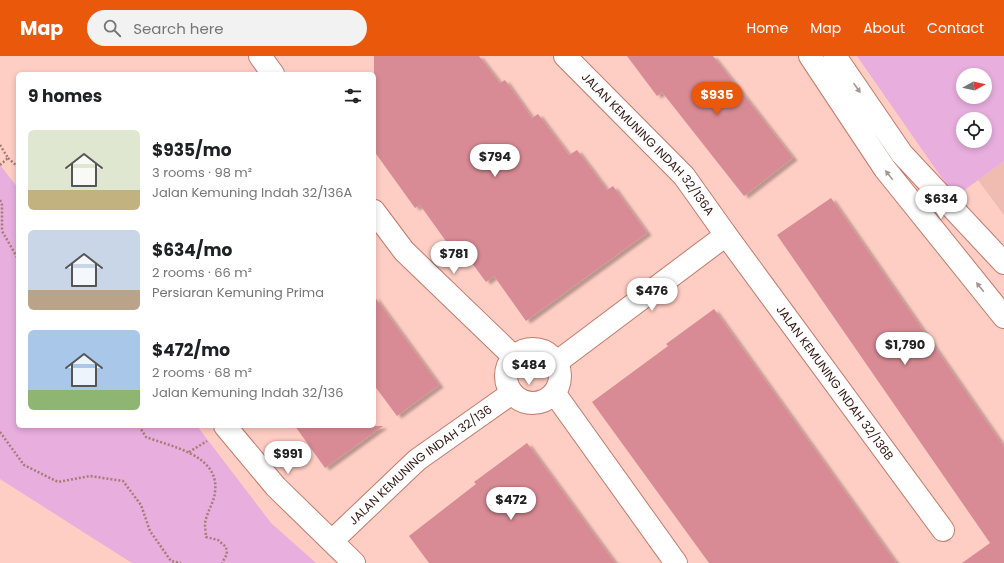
<!DOCTYPE html>
<meta charset="utf-8">
<style>
body{margin:0;font-family:Poppins,sans-serif;background:#f2f2f2;color:#202124;height:100vh;display:flex;flex-direction:column;font-size:15px;white-space:nowrap}
*{box-sizing:border-box;margin:0}
p{font-size:13px;color:#757577}
.icon{flex:none;width:22px;height:22px;fill:none;stroke:currentColor;stroke-width:2;stroke-linecap:round;stroke-linejoin:round}
.map{position:relative;flex:1;overflow:hidden}
.side{position:absolute;left:16px;top:16px;width:360px;height:356px;display:flex;flex-direction:column;background:#fff;border-radius:6px;box-shadow:0 2px 6px #0003}
.side>*{flex:none}
.needle{width:26px;rotate:82deg}
.fabs{position:absolute;left:956px;top:12px;display:grid;gap:8px}
.fabs a{display:grid;place-items:center;width:36px;height:36px;border-radius:50%;background:#fff;box-shadow:0 2px 6px #0003;font-size:20px}
.price{position:absolute;translate:-50% -34px;padding:0 9px;border-radius:14px;background:#fff;color:#222;font-size:13px;line-height:26px;filter:drop-shadow(0 1px 2px #0008)}
.price::after{content:'';position:absolute;left:50%;top:24px;width:12px;height:9px;margin-left:-6px;background:inherit;clip-path:polygon(0 0,100% 0,50% 100%)}
.price.on{background:#ea580c;color:#fff}
ul{padding:0;list-style:none}
li{display:flex;align-items:center;gap:12px;height:100px;padding:0 12px}
li span{display:grid;place-items:center;flex:none;width:112px;height:80px;border-radius:6px;color:#555}
li>.icon{margin-inline-start:auto}
span .icon{width:48px;height:48px;fill:#fffc;stroke-width:1}
li b{font-size:17px}
h2{display:flex;justify-content:space-between;align-items:center;height:48px;padding:0 12px;font-size:17px}
header{display:flex;align-items:center;gap:24px;box-sizing:border-box;height:56px;padding:0 20px;background:#ea580c;color:#fff}
header strong{font-size:19px}
nav{display:flex;gap:22px;margin-inline-start:auto;font-size:14px}
.search{width:280px;height:36px;background:#f2f2f2;display:flex;align-items:center;gap:10px;box-sizing:border-box;padding:0 14px;border-radius:22px;color:#757577;font-size:15px}
.map>svg:first-child{display:block}
.built{fill:#f0bcb1}
.green{fill:#e7aede;fill-rule:evenodd}
.building{fill:#d88b94;filter:url(#shadow)}
.lines{fill:none;stroke-linecap:round;stroke-linejoin:round}
.minor-casing{stroke:#c37a6b;stroke-width:24}
.tertiary-casing{stroke:#c37a6b;stroke-width:24}
.path{stroke:#a47d74;stroke-width:2.5;stroke-dasharray:2 2;stroke-linecap:butt}
.minor{stroke:#fff;stroke-width:22}
.tertiary{stroke:#fff;stroke-width:22}
.oneway{fill:#a39693}
.labels{text-anchor:middle;stroke-width:3.5;stroke-linejoin:round;paint-order:stroke}
.street-label{font-size:12px;fill:#321610;stroke:#f4e3e0}
</style>
<header>
<strong>Map</strong>
<div class="search"><svg class="icon" aria-label="search" viewBox="0 0 24 24"><circle cx="10" cy="10" r="6"/><path d="M15 15l6 6"/></svg>Search here</div>
<nav><a>Home</a><a>Map</a><a>About</a><a>Contact</a></nav>
</header>
<div class="map">
<svg width="1004" height="507" viewBox="0 0 1004 507">
<defs>
<filter id="shadow"><feDropShadow dx="4.5" dy="2.5" stdDeviation="1" flood-color="#0004"/></filter>
</defs>
<rect width="100%" height="100%" fill="#fecdc3"/>
<!-- built -->
<path class="built" d="M1004 105V159L978 124Z"/>
<!-- green -->
<path class="green" d="M857 0H1004V105L955 141ZM963 19H985V41H963ZM963 63H985V85H963Z
M0 109 18 132V370H197L271 467 316 507H132L0 423Z"/>
<!-- building -->
<path class="building" d="M374 0H479L500 27 505 24 532 62 538 58 569 99 577 94 607 134 613 130 647 177 526 265 494 220 486 226 455 184 448 188 420 149 415 152 374 95Z
M627 0H713L793 102 744 140 662 36 657 40Z
M831 142 1004 391V507H962L990 487 777 179Z
M374 240 439 329 397 360 374 329Z
M714 253 853 447 896 507H709L592 346 668 290 666 288Z
M295 370H383L325 412Z
M527 387 615 507H429L409 480 476 428 474 426Z"/>
<g class="lines">
<!-- minor casing -->
<g class="minor-casing">
<g id="minor">
<path d="M260 0 273 18"/>
<path id="s1" d="M565 0 684 120 726 179 943 474"/>
<path d="M374 155 404 195 514 301"/>
<circle cx="533" cy="320" r="27"/>
<path d="M557 306 726 179"/>
<path d="M555 338 676 507"/>
<path d="M225 370 276 431 354 507"/>
<path id="s2" d="M332 485 417 404 512 337"/>
</g>
</g>
<!-- tertiary casing -->
<g class="tertiary-casing">
<path id="tertiary" d="M810 0 885 113 1004 261
M835 0 902 98 1004 207"/>
</g>
<!-- path -->
<path class="path" d="M0 89 8 102 0 109
M8 102 18 111
M0 144 2 149V175L18 203
M139 370 146 381C172 391 220 399 215 436 214 447 206 457 205 468 205 472 206 477 206 481L218 484 226 491 227 498 222 507
M0 376 24 409 58 426 90 420 123 425 141 449 150 475 171 505 181 507
M189 396 207 385"/>
<!-- minor -->
<use href="#minor" class="minor"/>
<!-- tertiary -->
<use href="#tertiary" class="tertiary"/>
</g>
<!-- one-way arrows -->
<defs><path id="oneway-solid" d="M-6-.8H1V-3.2L6.5 0L1 3.2V.8H-6Z"/></defs>
<g class="oneway">
<use href="#oneway-solid" transform="translate(857 32) rotate(55)"/>
<use href="#oneway-solid" transform="translate(889 119) rotate(-129)"/>
<use href="#oneway-solid" transform="translate(980 231) rotate(-129)"/>
</g>
<g class="labels">
<!-- street labels -->
<g class="street-label">
<text dy="4" stroke="none"><textPath href="#s1" startOffset="121">JALAN KEMUNING INDAH 32/136A</textPath></text>
<text dy="4" stroke="none"><textPath href="#s1" startOffset="425">JALAN KEMUNING INDAH 32/136B</textPath></text>
<text dy="4" stroke="none"><textPath href="#s2" startOffset="117">JALAN KEMUNING INDAH 32/136</textPath></text>
</g>
</g>
</svg>
<div class="fabs">
<a><svg class="needle" viewBox="-14 -14 28 28"><path d="M0-13l5 13h-10z" fill="#e53935"/><path d="M0 13l5-13h-10z" fill="#757577"/></svg></a>
<a><svg class="icon" aria-label="locate" viewBox="0 0 24 24"><circle cx="12" cy="12" r="6"/><path d="M12 2v4M12 18v4M2 12h4M18 12h4"/></svg></a>
</div>
<b class="price on" style="left:717px;top:60px">$935</b>
<b class="price" style="left:495px;top:122px">$794</b>
<b class="price" style="left:941px;top:164px">$634</b>
<b class="price" style="left:454px;top:219px">$781</b>
<b class="price" style="left:652px;top:256px">$476</b>
<b class="price" style="left:905px;top:310px">$1,790</b>
<b class="price" style="left:529px;top:330px">$484</b>
<b class="price" style="left:288px;top:419px">$991</b>
<b class="price" style="left:511px;top:465px">$472</b>
<section class="side">
<h2>9 homes<svg class="icon" aria-label="filters" viewBox="0 0 24 24"><path d="M4 7h16M4 17h16"/><circle cx="9" cy="7" r="2"/><circle cx="15" cy="17" r="2"/></svg></h2>
<ul>
<li><span style="background:linear-gradient(#dfe7d0 75%,#c2b280 0)"><svg class="icon" aria-label="home" viewBox="0 0 24 24"><path d="M3 11l9-7 9 7M6 9v11h12V9"/></svg></span><div><b>$935/mo</b><p>3 rooms · 98 m²</p><p>Jalan Kemuning Indah 32/136A</p></div></li>
<li><span style="background:linear-gradient(#c9d6e8 75%,#b9a48a 0)"><svg class="icon" aria-label="home" viewBox="0 0 24 24"><path d="M3 11l9-7 9 7M6 9v11h12V9"/></svg></span><div><b>$634/mo</b><p>2 rooms · 66 m²</p><p>Persiaran Kemuning Prima</p></div></li>
<li><span style="background:linear-gradient(#a9c7e8 75%,#8fb573 0)"><svg class="icon" aria-label="home" viewBox="0 0 24 24"><path d="M3 11l9-7 9 7M6 9v11h12V9"/></svg></span><div><b>$472/mo</b><p>2 rooms · 68 m²</p><p>Jalan Kemuning Indah 32/136</p></div></li>
</ul>
</section>
</div>
